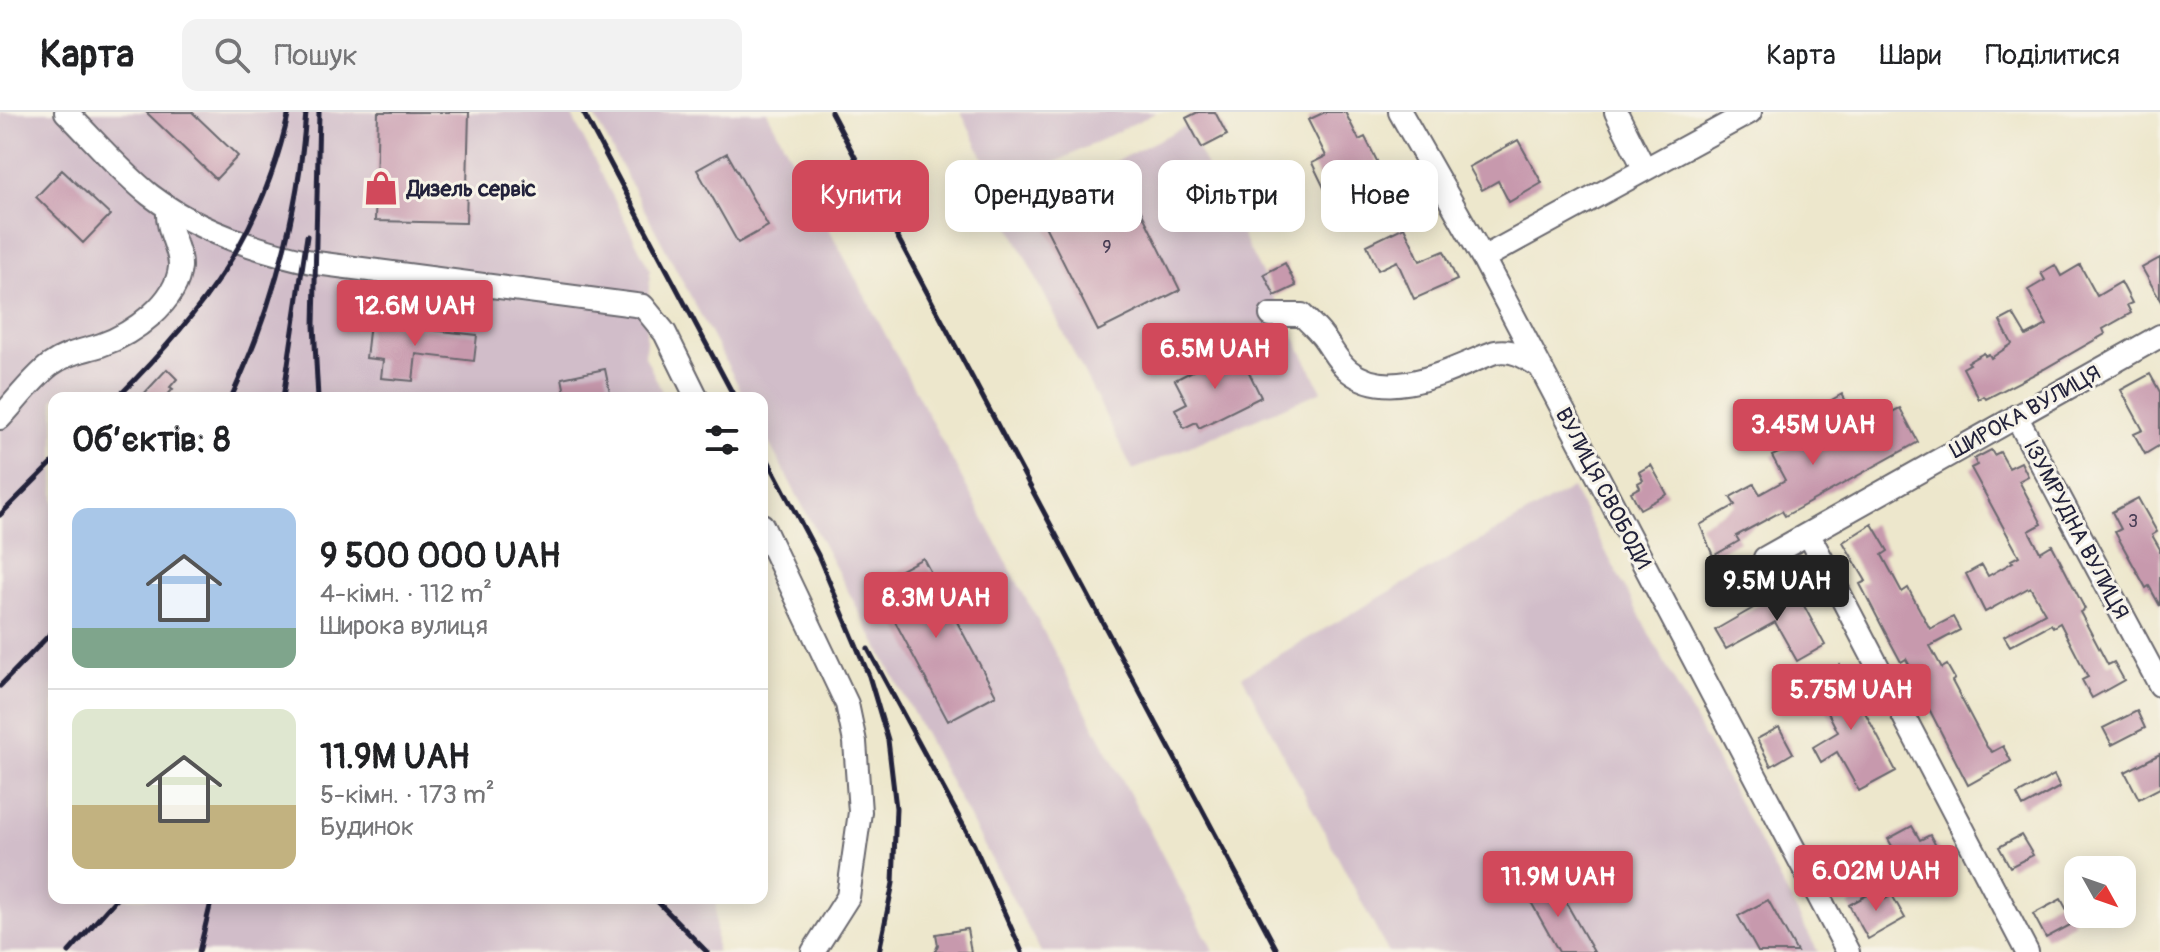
<!DOCTYPE html>
<html lang="uk">
<meta charset="utf-8">
<style>
body{margin:0;font-family:Pangolin,sans-serif;background:#f2f2f2;color:#202124;height:100vh;display:flex;flex-direction:column;font-size:30px;white-space:nowrap}
*{box-sizing:border-box;margin:0}
p{font-size:26px;color:#757577}
.icon{flex:none;width:44px;height:44px;fill:none;stroke:currentColor;stroke-width:2;stroke-linecap:round;stroke-linejoin:round}
.map{position:relative;flex:1;overflow:hidden}
.panel{position:absolute;left:48px;top:280px;width:720px;height:512px;display:flex;flex-direction:column;background:#fff;border-radius:16px;box-shadow:0 4px 20px #0003}
.panel>*{flex:none}
.hud{position:absolute;left:792px;top:48px;width:760px;height:72px;display:flex;gap:16px}
.needle{width:52px;rotate:130deg}
.controls{position:absolute;left:2064px;top:744px;display:grid;gap:16px}
.controls a{display:grid;place-items:center;width:72px;height:72px;border-radius:16px;background:#fff;box-shadow:0 4px 20px #0003;font-size:40px}
.price{position:absolute;translate:-50% -68px;padding:0 18px;border-radius:8px;background:#d1495b;color:#fff;font-size:26px;line-height:52px;filter:drop-shadow(0 2px 4px #0008)}
.price::after{content:'';position:absolute;left:50%;top:48px;width:24px;height:18px;margin-left:-12px;background:inherit;clip-path:polygon(0 0,100% 0,50% 100%)}
.price.on{background:#222;color:#fff}
ul{padding:0;list-style:none}
li{display:flex;align-items:center;gap:24px;height:200px;padding:0 24px}
li+li{border-top:2px solid #e0e0e0}
li span{display:grid;place-items:center;flex:none;width:224px;height:160px;border-radius:16px;color:#555}
li>.icon{margin-inline-start:auto}
span .icon{width:96px;height:96px;fill:#fffc;stroke-width:1}
li b{font-size:34px}
h2{display:flex;justify-content:space-between;align-items:center;height:96px;padding:0 24px;font-size:34px}
.chip{padding:0 28px;border-radius:16px;background:#fff;box-shadow:0 4px 20px #0003;font-size:28px;line-height:72px}
.chip.on{background:#d1495b;color:#fff}
header{display:flex;align-items:center;gap:48px;box-sizing:border-box;height:112px;padding:0 40px;background:#fff;border-bottom:2px solid #e0e0e0}
header strong{font-size:38px}
nav{display:flex;gap:44px;margin-inline-start:auto;font-size:28px}
.search{width:560px;height:72px;background:#f2f2f2;display:flex;align-items:center;gap:20px;box-sizing:border-box;padding:0 28px;border-radius:16px;color:#757577;font-size:30px}
.map>svg:first-child{display:block}
.industrial{fill:#d1bdc9}
.building{fill:#c799ad}
.lines{fill:none;stroke-linecap:round;stroke-linejoin:round}
.minor-casing{stroke:#69676e;stroke-width:26}
.minor{stroke:#fff;stroke-width:22}
.rail{stroke:#22223b;stroke-width:5}
.labels{text-anchor:middle;stroke-width:6;stroke-linejoin:round;paint-order:stroke}
.number-label{font-size:18px;fill:#4b4058}
.poi-label{font-size:22px;font-weight:bold;fill:#22223b;stroke:#f7f3e8;text-anchor:start}
.street-label{font-size:22px;fill:#22223b;stroke:#f7f3e8}
</style>
<header>
<strong>Карта</strong>
<div class="search"><svg class="icon" aria-label="search" viewBox="0 0 24 24"><circle cx="10" cy="10" r="6"/><path d="M15 15l6 6"/></svg>Пошук</div>
<nav><a>Карта</a><a>Шари</a><a>Поділитися</a></nav>
</header>
<div class="map">
<svg width="2160" height="840" viewBox="0 0 2160 840">
<rect width="100%" height="100%" fill="#f7f3e8"/>
<filter id="ink" filterUnits="userSpaceOnUse"><feTurbulence type="fractalNoise" baseFrequency=".0125" numOctaves="2"/><feDisplacementMap in="SourceGraphic" scale="16" xChannelSelector="R" yChannelSelector="G"/><feConvolveMatrix kernelMatrix="1 2 1 2 8 2 1 2 1" color-interpolation-filters="sRGB"/></filter>
<filter id="wash" filterUnits="userSpaceOnUse"><feTurbulence type="fractalNoise" baseFrequency=".006" numOctaves="4" result="noise"/><feDisplacementMap in="SourceGraphic" scale="32" xChannelSelector="R" yChannelSelector="G"/><feGaussianBlur stdDeviation="1.8" result="paint"/><feColorMatrix in="noise" values="0 0 0 0 0 0 0 0 0 0 0 0 0 0 0 0 0 1.4 0 .05"/><feComposite in="paint" operator="in"/></filter>
<g filter="url(#wash)">
<rect width="100%" height="100%" fill="#ede7cc"/>
<!-- industrial -->
<path class="industrial" d="M0 0H570L650 158 645 244 665 286H54V786H716V840H0Z
M592 0H767L1214 840H1041L762 318V286H745Z
M961 0H1157L1010 73 1000 72 989 58Z
M1186 14 1322 279 1133 358 1005 105Z
M1572 376 1818 840H1388L1242 564Z"/>
<g id="blocks">
<!-- building -->
<path class="building" d="M146 0H192L238 44 216 67Z
M378 0H469L466 111 375 109Z
M1198 0H1215L1227 23 1202 36 1186 6Z
M1325 0H1345L1359 28 1365 25 1379 53 1393 96 1361 108 1347 69 1326 80 1312 51 1326 44 1308 8Z
M1518 28 1542 71 1509 90 1498 69 1482 78 1469 55Z
M727 41 768 114 738 131 697 58Z
M1117 51 1180 178 1098 219 1034 92Z
M62 58 110 103 83 131 36 85Z
M1404 115 1420 149 1444 139 1457 168 1414 187 1397 149 1378 158 1367 133Z
M2160 146V188L2142 156Z
M1285 151 1296 174 1275 184 1264 162Z
M2055 153 2061 164 2080 153 2097 184 2121 170 2132 191 2127 193 2131 201 2103 217 2105 222 2044 257 1986 287 1984 284 1979 287 1963 256 1970 252 1968 250 1984 241 1985 244 1989 242 1991 246 2012 232 2000 209 2013 202 2026 224 2047 213 2028 178 2045 168 2041 161Z
M370 211 477 223 474 249 416 242 413 269 381 266 383 248 366 246Z
M1240 242 1261 285 1199 316 1196 310 1184 316 1175 297 1187 291 1175 268 1220 245 1222 251Z
M167 257 177 267 170 275 173 277 165 286H140Z
M605 257 611 286H566L562 266Z
M2150 262 2160 280V333L2145 342 2134 322 2143 318 2121 278Z
M1842 282 1860 315 1900 296 1918 330 1785 404 1782 399 1736 424 1739 429 1713 444 1700 413 1735 393 1730 385 1754 372 1760 382 1785 368 1772 344 1807 328 1791 299 1802 293 1807 302Z
M1991 338 1994 343 2000 340 2009 356 2021 350 2028 364 2019 369 2042 412 2029 419 2040 440 2052 433 2085 497 2080 500 2108 553 2114 550 2124 568 2092 586 2082 568 2088 565 2060 511 2053 515 2051 512 2010 534 2004 524 2045 501 2030 475 1985 500 1966 462 1982 453 1988 464 2013 450 2011 448 2019 444 1971 356 1977 353 1974 347Z
M1651 353 1667 382 1640 397 1631 380 1640 375 1638 371 1643 368 1639 360Z
M2138 386 2157 420 2152 423 2160 437V494L2149 474 2146 476 2115 420 2121 417 2112 400Z
M1872 412 1888 439 1882 443 1902 480 1908 476 1930 517 1953 505 1960 518 1930 534 1942 556 1947 553 1955 567 1952 569 1987 635 1992 640 2003 634 2011 649 1968 673 1923 585 1920 586 1912 572 1918 569 1906 547 1901 550 1886 522 1860 472 1866 469 1843 430Z
M923 446 996 583 948 609 875 472Z
M1782 470 1788 480 1795 477 1825 533 1797 549 1775 510 1726 537 1715 518 1769 487 1765 480Z
M1840 553 1896 659 1859 679 1837 640 1821 650 1813 635 1838 620 1811 568Z
M2137 599 2145 616 2112 633 2103 616Z
M1779 615 1793 641 1771 654 1757 627Z
M2160 642V676L2139 687 2125 660Z
M2054 663 2060 675 2023 695 2017 683Z
M1912 714 1920 728 1930 723 1942 745 1909 764 1888 727Z
M2021 723 2033 743 2010 755 1999 735Z
M1552 766 1594 840H1559L1526 781Z
M1880 776 1885 787 1892 783 1905 806 1868 827 1849 793Z
M2061 787 2074 811 2046 826 2033 802Z
M1768 788 1797 840H1758L1738 804Z
M967 817 971 840H935L938 833 936 822Z"/>
</g>
</g>
<g filter="url(#ink)">
<use href="#blocks" fill-opacity="0" stroke="#69676e" stroke-width="2"/>
<g class="lines">
<!-- minor casing -->
<g class="minor-casing">
<path id="minor" d="M66 0C93 27 120 59 150 83 197 119 259 139 316 151L643 194 665 221 697 286
M1400 0 1483 146 1848 840
M1616 0 1644 56
M1483 146 1750 0
M1271 203H1302C1309 210 1317 217 1323 225 1332 237 1337 249 1349 259 1391 292 1452 256 1495 240 1513 237 1524 244 1539 254
M2016 304 2160 573
M0 306C16 289 32 267 50 253 66 241 83 239 101 233 133 222 177 190 180 155 181 136 166 120 168 96
M762 413 847 592 855 630 860 700 848 785 813 840
M1809 423 2027 840
M1765 446 2160 224"/>
</g>
<!-- minor -->
<use href="#minor" class="minor"/>
<!-- rail -->
<path class="rail" d="M583 0 735 286
M831 0 1278 840
M117 286C204 199 262 123 289 0
M231 286C273 195 299 100 306 0
M283 286 307 124
M318 286 314 213 319 0
M762 337 818 443 869 564 888 628 896 696 893 771 879 840
M0 403 54 349
M868 537 974 733 1022 840
M0 574 54 518
M654 786 707 840
M69 840 117 786
M199 840 212 786"/>
</g>
</g>
<!-- icons -->
<defs>
<g id="shop-bare" transform="scale(2.76)"><path d="M-5-2.5h2.3a2.7 3.5 0 0 1 5.4 0H5L5.5 6h-11ZM-1.5-2.5h3a1.5 2.3 0 0 0-3 0Z" fill="#d1495b" stroke="#f7f3e8" stroke-width="2.5" paint-order="stroke"/></g>
</defs>
<g fill-rule="evenodd">
<use href="#shop-bare" x="381" y="76"/>
</g>
<g class="labels">
<!-- number labels -->
<g class="number-label">
<text x="1107" y="141">9</text>
<text x="2133" y="415">3</text>
</g>
<!-- poi labels -->
<g class="poi-label">
<text x="407" y="84">Дизель сервіс</text>
</g>
<!-- street labels -->
<g class="street-label">
<text transform="translate(2025 299) rotate(-29)" y="8">ШИРОКА ВУЛИЦЯ</text>
<text transform="translate(1604 376) rotate(62)" y="8">ВУЛИЦЯ СВОБОДИ</text>
<text transform="translate(2077 417) rotate(62)" y="8">ІЗУМРУДНА ВУЛИЦЯ</text>
</g>
</g>
</svg>
<div class="controls">
<a><svg class="needle" viewBox="-14 -14 28 28"><path d="M0-13l5 13h-10z" fill="#e53935"/><path d="M0 13l5-13h-10z" fill="#757577"/></svg></a>
</div>
<b class="price" style="left:415px;top:236px">12.6M UAH</b>
<b class="price" style="left:1215px;top:279px">6.5M UAH</b>
<b class="price" style="left:1813px;top:355px">3.45M UAH</b>
<b class="price on" style="left:1777px;top:511px">9.5M UAH</b>
<b class="price" style="left:936px;top:528px">8.3M UAH</b>
<b class="price" style="left:1851px;top:620px">5.75M UAH</b>
<b class="price" style="left:1876px;top:801px">6.02M UAH</b>
<b class="price" style="left:1558px;top:807px">11.9M UAH</b>
<div class="hud">
<a class="chip on">Купити</a>
<a class="chip">Орендувати</a>
<a class="chip">Фільтри</a>
<a class="chip">Нове</a>
</div>
<section class="panel">
<h2>Об’єктів: 8<svg class="icon" aria-label="filters" viewBox="0 0 24 24"><path d="M4 7h16M4 17h16"/><circle cx="9" cy="7" r="2"/><circle cx="15" cy="17" r="2"/></svg></h2>
<ul>
<li><span style="background:linear-gradient(#a9c7e8 75%,#7fa58c 0)"><svg class="icon" aria-label="home" viewBox="0 0 24 24"><path d="M3 11l9-7 9 7M6 9v11h12V9"/></svg></span><div><b>9 500 000 UAH</b><p>4-кімн. · 112 m²</p><p>Широка вулиця</p></div></li>
<li><span style="background:linear-gradient(#dfe7d0 60%,#c2b280 0)"><svg class="icon" aria-label="home" viewBox="0 0 24 24"><path d="M3 11l9-7 9 7M6 9v11h12V9"/></svg></span><div><b>11.9M UAH</b><p>5-кімн. · 173 m²</p><p>Будинок</p></div></li>
</ul>
</section>
</div>
